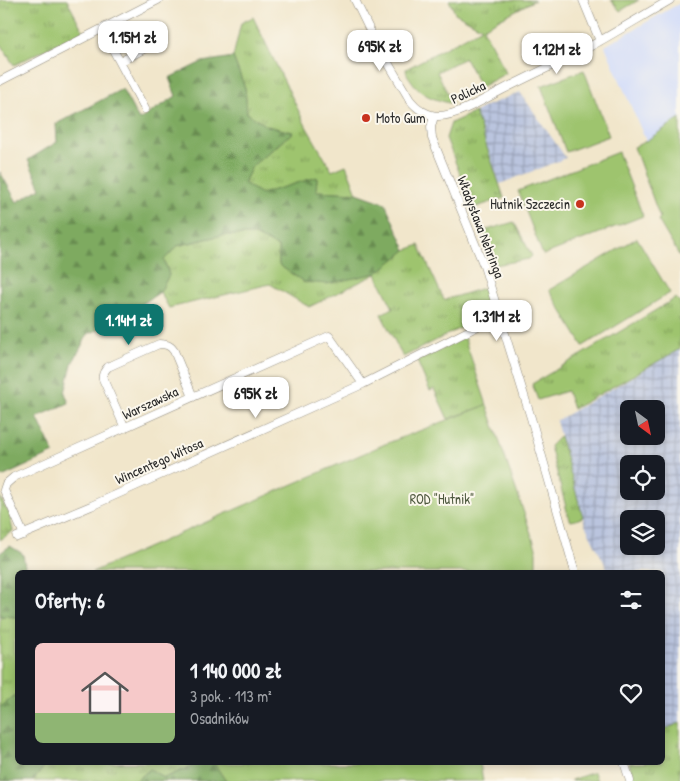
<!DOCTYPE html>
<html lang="pl">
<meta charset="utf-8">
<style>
body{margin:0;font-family:"Patrick Hand",sans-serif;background:#20242c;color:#f1f3f6;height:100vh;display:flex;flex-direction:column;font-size:19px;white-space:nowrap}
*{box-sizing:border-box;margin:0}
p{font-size:16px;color:#9ea1a6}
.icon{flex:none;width:28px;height:28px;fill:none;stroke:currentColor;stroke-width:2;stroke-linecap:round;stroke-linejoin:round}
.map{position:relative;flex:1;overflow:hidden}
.sheet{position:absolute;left:15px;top:570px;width:650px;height:195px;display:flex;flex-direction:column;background:#171b24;border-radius:8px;box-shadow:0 2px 8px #0003}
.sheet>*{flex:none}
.needle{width:32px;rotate:147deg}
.buttons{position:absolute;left:620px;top:400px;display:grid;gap:10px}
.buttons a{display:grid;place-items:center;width:45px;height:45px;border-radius:8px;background:#171b24;box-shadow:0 2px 8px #0003;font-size:25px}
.price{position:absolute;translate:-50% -42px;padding:0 11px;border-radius:10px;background:#fff;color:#222;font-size:16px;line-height:32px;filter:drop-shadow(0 1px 2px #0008)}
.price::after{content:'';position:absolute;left:50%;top:30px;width:15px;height:11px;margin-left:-8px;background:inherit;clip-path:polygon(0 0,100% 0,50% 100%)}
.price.active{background:#0f766e;color:#fff}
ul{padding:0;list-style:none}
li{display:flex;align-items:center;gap:15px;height:125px;padding:0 20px}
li+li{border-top:1px solid #363941}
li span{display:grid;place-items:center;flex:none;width:140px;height:100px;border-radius:8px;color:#555}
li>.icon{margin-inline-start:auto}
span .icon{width:60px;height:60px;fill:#fffc;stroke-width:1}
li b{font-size:21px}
h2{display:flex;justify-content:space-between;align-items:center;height:60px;padding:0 20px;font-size:21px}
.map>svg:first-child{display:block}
.built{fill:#cfdafa}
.industrial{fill:url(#industrial-grid);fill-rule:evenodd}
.grass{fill:url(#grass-tufts);stroke:#64784c}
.forest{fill:url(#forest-firs);stroke:#546a46}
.green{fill:#9ec46e;stroke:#64784c}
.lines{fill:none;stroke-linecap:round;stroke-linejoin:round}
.minor-casing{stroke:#8e887b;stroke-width:9}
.minor{stroke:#fff;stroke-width:8}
.poi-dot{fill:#c8321e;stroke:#fbf7ec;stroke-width:2}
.labels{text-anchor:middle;stroke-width:4;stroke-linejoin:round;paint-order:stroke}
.street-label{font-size:14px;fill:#2b2b2b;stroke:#fbf7ec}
.poi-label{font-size:14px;fill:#2b2b2b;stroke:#fbf7ec;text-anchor:start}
.park-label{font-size:14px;fill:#4e593f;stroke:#fbf7ec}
</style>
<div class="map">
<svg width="680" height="781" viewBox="0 0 680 781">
<defs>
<pattern id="industrial-grid" width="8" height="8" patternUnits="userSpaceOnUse" patternTransform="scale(1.25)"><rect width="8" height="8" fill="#bac4de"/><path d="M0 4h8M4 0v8" fill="none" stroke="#979fb4"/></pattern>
<pattern id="grass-tufts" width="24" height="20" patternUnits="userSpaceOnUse" patternTransform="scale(1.25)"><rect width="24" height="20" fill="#9ec46e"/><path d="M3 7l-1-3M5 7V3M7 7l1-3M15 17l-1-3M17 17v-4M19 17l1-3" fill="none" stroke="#819f5b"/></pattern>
<pattern id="forest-firs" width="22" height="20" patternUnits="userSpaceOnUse" patternTransform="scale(1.25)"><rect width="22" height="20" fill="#7eaa61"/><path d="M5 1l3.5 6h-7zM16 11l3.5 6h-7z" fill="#678b50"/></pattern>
</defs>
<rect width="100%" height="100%" fill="#fbf7ec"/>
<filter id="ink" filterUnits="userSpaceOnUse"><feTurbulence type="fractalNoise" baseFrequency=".02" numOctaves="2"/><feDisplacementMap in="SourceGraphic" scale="10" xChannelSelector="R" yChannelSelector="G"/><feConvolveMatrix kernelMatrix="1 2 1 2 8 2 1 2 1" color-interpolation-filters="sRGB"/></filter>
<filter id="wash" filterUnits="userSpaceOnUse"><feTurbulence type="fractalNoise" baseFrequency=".0096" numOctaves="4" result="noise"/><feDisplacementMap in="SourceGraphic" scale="20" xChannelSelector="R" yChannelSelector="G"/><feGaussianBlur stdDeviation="1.12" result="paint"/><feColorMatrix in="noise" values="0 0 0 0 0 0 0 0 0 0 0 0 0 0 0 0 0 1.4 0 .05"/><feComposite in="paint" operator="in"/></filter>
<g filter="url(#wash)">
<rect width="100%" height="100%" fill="#f1e6cb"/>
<!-- built -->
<path class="built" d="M680 3V118L646 141 605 46Z"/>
<!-- industrial -->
<path class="industrial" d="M520 92 566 158 500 184 475 112 488 105Z
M680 349V723L663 730 662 572H609L585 525 556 421ZM629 409H656V436H629ZM629 464H656V491H629ZM629 519H656V546H629Z"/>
<!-- grass -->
<path class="grass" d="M0 0H67L83 31 14 65 0 44Z
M449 0H535L483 28 506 73 481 87 465 58 437 72 453 104C434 99 422 97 411 80 408 76 406 74 406 69L482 28 455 13Z
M611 0H639L620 11Z
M253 17 306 126 332 171 346 165 357 193 316 191 317 178 261 194 244 183 252 166 293 133 267 126 247 113 245 88 233 57 241 23Z
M475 112 504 198 473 208 446 138 451 123Z
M514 222 532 256 529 259 495 265 483 231Z
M223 235H255L278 247 279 265 304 282 376 273 406 250 419 245 444 300 487 287 494 311 403 357 381 314 393 308 376 274 309 307 270 284 169 308 160 292 169 275 164 260 177 246Z
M676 298 680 302V349L573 409 567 391 538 400 532 384Z
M464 337 487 405 448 419 434 389 430 391 417 361Z
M560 436 583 517 576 520 571 521 568 515 550 446Z
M0 497 9 513 13 531 0 540Z
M0 616 18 617 17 638 14 641V652L17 658V694L0 707Z
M680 723V781H634L629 763 662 762 663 730Z
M197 762 198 764 164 778 150 769 136 781H33L47 763Z
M594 772 597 781H571V780Z"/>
<!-- forest -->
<path class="forest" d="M233 57 245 88 247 113 267 126 293 132 252 166 244 183 261 194 317 177 316 191 357 193 385 203 406 250 377 273 327 284 304 282 279 265 278 247 255 235H223L177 246 164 260 169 275 160 292 120 319 107 326 88 334 72 364 65 393 69 403 37 417 54 453 2 477 0 473V172L17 202 41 188 28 160 57 142 56 124 122 89 139 120 176 96 169 78 202 62Z
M10 546 23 554 25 567 21 572H18L17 617 0 616V553Z
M17 694 18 762 47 763 33 781H0V707Z
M202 762 214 763 226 781H136L150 769 164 778Z"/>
<!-- green -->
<path class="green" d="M584 70 609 136 566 152 541 86Z
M680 118V257L658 220 660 218 634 147 646 141Z
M618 152 643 216 543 255 518 191Z
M637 238 670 293 583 346 549 290Z
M487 405 536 548V572H92L385 444Z
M214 763H480L483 781H226Z"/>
</g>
<g filter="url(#ink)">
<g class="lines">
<!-- minor casing -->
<g class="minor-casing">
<path id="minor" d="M355 0 374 39 410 100C417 109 428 116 439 116 457 116 486 98 502 90 532 75 562 61 591 46 618 31 644 15 670 0
M583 0 600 41
M102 29 145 109
M120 62 149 46
M0 81 158 0
M434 116 431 127 432 138 484 266 531 418 575 572
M125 428 103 379C102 374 104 371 108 367L159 344C166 344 170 345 174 351L193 397
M24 535 4 490 6 484 14 477 329 336 363 384
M17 537 91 506 363 384 500 315
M624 762 630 781"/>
</g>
<!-- minor -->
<use href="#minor" class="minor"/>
</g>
</g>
<!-- markers -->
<g class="poi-dot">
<circle cx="366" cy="118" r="5"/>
<circle cx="580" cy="204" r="5"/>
</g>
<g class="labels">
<!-- street labels -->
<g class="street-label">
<text transform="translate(468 92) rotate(-25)" y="5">Policka</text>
<text transform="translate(481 227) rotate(69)" y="5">Władysława Nehringa</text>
<text transform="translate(150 403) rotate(-25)" y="5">Warszawska</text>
<text transform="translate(159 461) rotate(-24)" y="5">Wincentego Witosa</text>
</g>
<!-- poi labels -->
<g class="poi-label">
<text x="376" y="123">Moto Gum</text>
<text x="570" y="209" text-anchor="end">Hutnik Szczecin</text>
</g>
<!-- park labels -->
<g class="park-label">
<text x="442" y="504">ROD "Hutnik"</text>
</g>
</g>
</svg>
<div class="buttons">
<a><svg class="needle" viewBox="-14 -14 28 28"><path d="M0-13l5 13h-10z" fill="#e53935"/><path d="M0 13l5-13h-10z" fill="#9ea1a6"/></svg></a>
<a><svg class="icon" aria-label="locate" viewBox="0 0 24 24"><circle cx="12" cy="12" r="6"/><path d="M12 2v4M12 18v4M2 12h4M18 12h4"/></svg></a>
<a><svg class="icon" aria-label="layers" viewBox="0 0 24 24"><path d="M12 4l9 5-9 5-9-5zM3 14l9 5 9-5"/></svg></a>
</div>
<b class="price" style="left:133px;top:63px">1.15M zł</b>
<b class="price" style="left:380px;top:72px">695K zł</b>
<b class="price" style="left:557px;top:75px">1.12M zł</b>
<b class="price" style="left:497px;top:342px">1.31M zł</b>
<b class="price active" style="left:129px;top:346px">1.14M zł</b>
<b class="price" style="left:256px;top:419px">695K zł</b>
<section class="sheet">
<h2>Oferty: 6<svg class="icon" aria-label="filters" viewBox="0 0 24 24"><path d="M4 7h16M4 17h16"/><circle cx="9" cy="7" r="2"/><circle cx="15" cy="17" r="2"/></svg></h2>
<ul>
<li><span style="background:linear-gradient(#f6c9c9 70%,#8fb573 0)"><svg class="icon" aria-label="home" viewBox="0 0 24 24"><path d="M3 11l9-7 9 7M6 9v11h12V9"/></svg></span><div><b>1 140 000 zł</b><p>3 pok. · 113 m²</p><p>Osadników</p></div><svg class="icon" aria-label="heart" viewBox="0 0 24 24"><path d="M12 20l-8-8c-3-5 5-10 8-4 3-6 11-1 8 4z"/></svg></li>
</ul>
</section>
</div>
